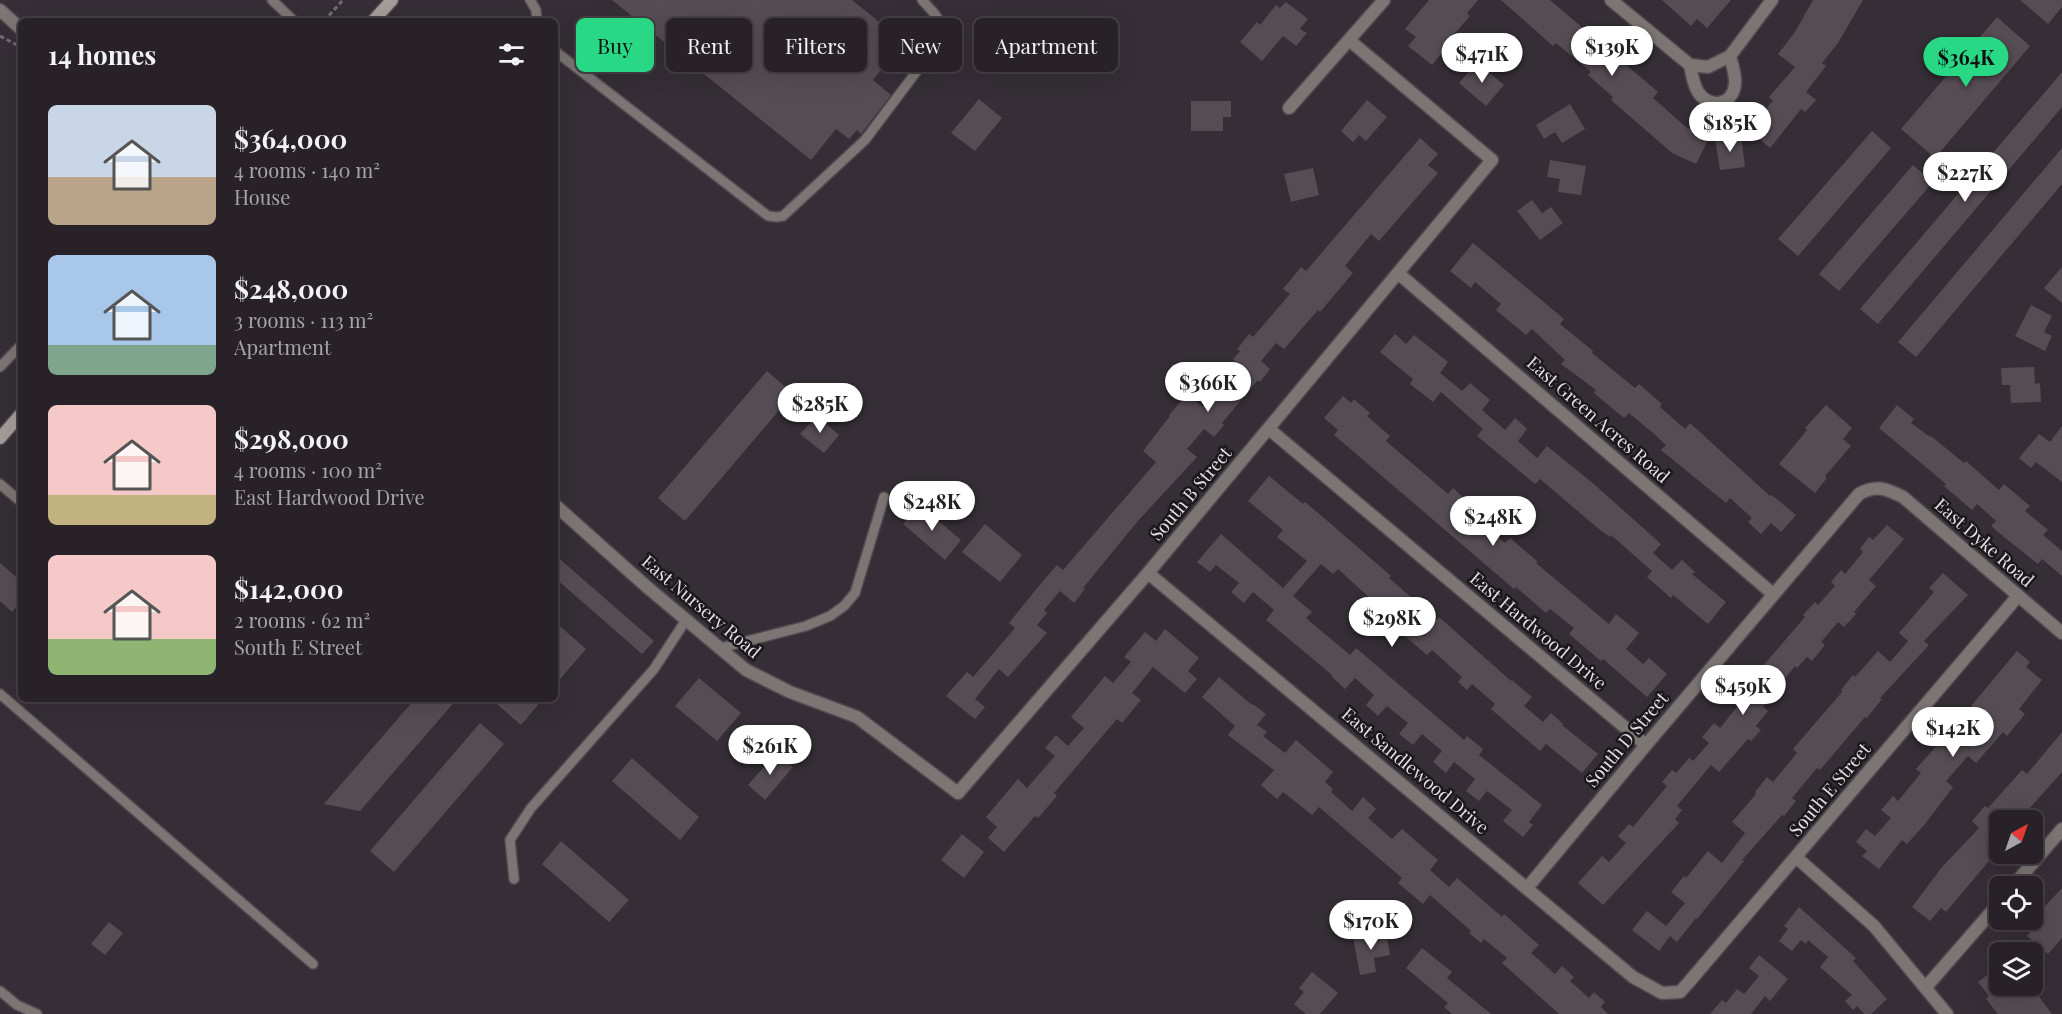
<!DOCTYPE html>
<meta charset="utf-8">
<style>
body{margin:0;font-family:"Playfair Display",serif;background:#342f34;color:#f1f3f6;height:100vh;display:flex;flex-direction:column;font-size:22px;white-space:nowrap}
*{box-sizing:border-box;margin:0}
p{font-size:20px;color:#a5a4a8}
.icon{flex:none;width:33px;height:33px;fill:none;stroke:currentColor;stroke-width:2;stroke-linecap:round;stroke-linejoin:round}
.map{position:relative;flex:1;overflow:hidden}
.details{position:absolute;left:18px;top:18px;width:540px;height:684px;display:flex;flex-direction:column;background:#282228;border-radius:9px;box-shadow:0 6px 24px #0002,0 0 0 2px #443f45}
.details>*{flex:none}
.guide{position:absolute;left:576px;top:18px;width:570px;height:54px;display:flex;gap:12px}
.needle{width:39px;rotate:40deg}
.controls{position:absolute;left:1989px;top:810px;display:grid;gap:12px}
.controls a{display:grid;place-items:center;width:54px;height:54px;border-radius:9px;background:#282228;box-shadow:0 6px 24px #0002,0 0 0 2px #443f45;font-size:30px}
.price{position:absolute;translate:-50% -51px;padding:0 14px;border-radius:21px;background:#fff;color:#222;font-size:20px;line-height:39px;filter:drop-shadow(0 2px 3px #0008)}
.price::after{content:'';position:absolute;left:50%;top:36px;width:18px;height:14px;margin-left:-9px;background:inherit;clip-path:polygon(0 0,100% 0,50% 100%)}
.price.active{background:#29d885;color:#111}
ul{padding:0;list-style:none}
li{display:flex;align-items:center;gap:18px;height:150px;padding:0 30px}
li span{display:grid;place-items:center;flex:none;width:168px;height:120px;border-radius:9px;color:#555}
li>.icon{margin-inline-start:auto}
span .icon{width:72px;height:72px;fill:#fffc;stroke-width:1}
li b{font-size:26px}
h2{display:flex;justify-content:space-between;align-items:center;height:72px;padding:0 30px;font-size:26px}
.chip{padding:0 21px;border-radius:9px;background:#282228;box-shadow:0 6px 24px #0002,0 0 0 2px #443f45;font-size:21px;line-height:54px}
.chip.active{background:#29d885;color:#111}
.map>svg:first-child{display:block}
.building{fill:#564d54}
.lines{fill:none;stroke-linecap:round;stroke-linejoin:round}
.service-casing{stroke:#514a52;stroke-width:12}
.minor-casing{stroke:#514a52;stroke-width:15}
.secondary-casing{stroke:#514a52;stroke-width:15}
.path{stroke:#716b72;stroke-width:3;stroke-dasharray:4.5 3;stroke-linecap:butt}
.service{stroke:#7b7673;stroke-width:9}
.minor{stroke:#7b7673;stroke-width:12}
.secondary{stroke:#a49c98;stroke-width:12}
.labels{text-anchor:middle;stroke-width:5;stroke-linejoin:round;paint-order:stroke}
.street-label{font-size:18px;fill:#e5e0e5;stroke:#1b181b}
</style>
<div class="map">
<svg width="2062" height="1014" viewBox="0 0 2062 1014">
<rect width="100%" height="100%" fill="#352e36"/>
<!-- building -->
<path class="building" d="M612 0H852L903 41 873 80 891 95 861 134 857 130 849 139 836 129 811 160Z
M1429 0H1478L1467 13 1470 16 1447 42 1449 44 1432 65 1408 46 1416 37 1405 29Z
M1501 0H1550L1658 92 1653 98 1686 127 1709 138 1696 164 1672 153 1611 100 1613 97 1588 75 1591 72 1556 43 1553 46Z
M1662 0H1731L1707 28 1697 19 1691 26Z
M1813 0H1863L1838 43 1822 63 1826 66 1806 92 1816 100 1805 112 1801 109 1770 148 1748 129 1773 101 1769 97 1795 67 1778 54 1795 32Z
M2020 0H2062V7L2048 24Z
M1286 2 1308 19 1300 29 1307 33 1296 46 1283 36 1262 61 1240 42 1257 22 1260 25 1276 5 1280 8Z
M1997 17 2030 46 1935 158 1901 129Z
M1477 62 1504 85 1486 106 1459 83Z
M2062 72V107L1878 324 1860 309Z
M979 99 1002 118 975 151 951 133Z
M1367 100 1387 117 1366 141 1359 135 1353 142 1341 131Z
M1191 101H1231V117H1223V131H1191Z
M1570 104 1585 129 1562 143 1555 132 1544 139 1536 125Z
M1872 131 1891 148 1798 256 1778 239Z
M1741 135 1745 167 1720 170 1715 139Z
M1420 138 1438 154 1428 165 1438 173 1379 241 1371 234 1345 266 1353 273 1320 312 1318 310 1284 349 1276 343 1261 361 1270 369 1260 382 1258 380 1222 423 1224 425 1214 437 1204 429 1187 449 1197 457 1137 522 1083 588 1085 589 1074 603 1060 591 1044 610 1047 613 1037 625 1047 633 1008 677 999 669 975 699 985 707 975 719 946 696 967 672 973 677 1015 628 1009 623 1038 587 1057 565 1063 570 1156 462 1143 451 1170 416 1169 415 1187 394 1203 407 1239 365 1233 359 1240 351 1237 349 1249 334 1253 337 1290 294 1283 289 1301 267 1306 271Z
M2062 148V184L1916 357 1898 342Z
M1550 160 1586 166 1581 195 1558 192 1560 179 1547 177Z
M1913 165 1933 182 1839 291 1819 274Z
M1313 168 1319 195 1291 202 1284 174Z
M1532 200 1542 213 1551 207 1563 223 1540 240 1517 211Z
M1473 243 1564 319 1560 324 1593 351 1592 353 1635 388 1639 384 1662 404 1660 407 1685 429 1690 423 1770 496 1772 495 1796 515 1781 532 1771 523 1761 534 1748 522 1752 518 1730 498 1726 503 1661 450 1666 445 1653 433 1629 413 1624 418 1594 393 1596 390 1561 364 1565 360 1532 329 1526 335 1496 310 1501 304 1475 282 1471 288 1450 271Z
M2062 267V303L2044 288Z
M2031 305 2052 316 2044 332 2052 336 2045 351 2015 336Z
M1395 334 1406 344 1414 335 1448 362 1440 373 1462 391 1470 383 1490 400 1482 410 1505 430 1515 418 1527 429 1518 441 1537 458 1547 446 1595 485 1661 544 1653 553 1672 570 1682 560 1695 572 1692 574 1726 602 1708 624 1673 595 1671 598 1647 577 1652 571 1611 535 1610 537 1600 530 1540 479 1535 484 1477 436 1483 429 1441 392 1433 402 1410 384 1413 379 1380 352Z
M2034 367 2035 384 2040 383 2041 402 2011 403 2010 385H2002L2001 368Z
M767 371 793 394 685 521 658 498Z
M1343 396 1351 403 1354 399 1370 413 1367 416 1390 436 1386 441 1448 494 1453 488 1466 500 1486 518 1482 524 1505 543 1510 538 1538 562 1536 563 1609 624 1616 614 1639 633 1626 649 1643 664 1649 658 1667 674 1647 697 1603 659 1601 661 1569 634 1574 628 1550 609 1546 613 1516 587 1514 589 1334 435 1338 430 1324 418Z
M1826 405 1852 428 1843 439 1851 446 1825 476 1827 478 1815 493 1779 464 1807 430 1805 428Z
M1897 405 1914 419 1911 423 1930 437 1931 436 1964 463 1966 461 1999 490 2004 484 2030 506 2025 511 2048 530 2043 535 2062 551V576L2042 559 2038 564 2004 537 1991 526 1996 521 1977 504 1972 510 1944 486 1946 484 1879 428Z
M817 416 839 435 824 453 800 434Z
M2062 426V482L2036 462 2031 468 2019 458 2039 434 2050 442Z
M1269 476 1303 504 1305 502 1324 518 1391 576 1389 578 1437 620 1439 617 1511 681 1512 680 1532 697 1524 706 1543 722 1551 713 1563 724 1562 725 1598 754 1582 773 1546 744 1540 751 1491 709 1495 704 1472 684 1467 690 1458 682 1462 677 1432 650 1427 655 1391 624 1394 620 1338 569 1333 574 1321 564 1293 596 1312 612 1306 618 1350 655 1356 648 1464 740 1467 736 1483 749 1479 755 1542 805 1529 822 1533 825 1523 837 1503 821 1512 810 1487 791 1479 801 1466 791 1475 779 1454 762 1446 773 1433 762 1442 751 1422 734 1413 745 1399 734 1408 723 1387 706 1378 716 1366 705 1374 695 1355 678 1345 689 1331 676 1332 675 1266 620 1274 610 1253 592 1244 603 1231 592 1239 583 1216 565 1210 572 1197 562 1221 534 1283 588 1307 561 1277 537 1283 530 1248 501Z
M920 505 961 540 945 560 903 524Z
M985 524 1022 555 1000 582 962 552Z
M1887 525 1904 539 1869 580 1876 586 1854 612 1856 614 1844 627 1838 622 1821 642 1825 645 1812 661 1807 657 1797 668 1795 666 1763 707 1768 711 1756 726 1761 730 1751 741 1748 739 1719 772 1711 765 1677 806 1682 810 1675 819 1679 823 1603 905 1578 883 1602 856 1609 862 1626 843 1618 836 1629 824 1633 827 1667 786 1662 782 1672 770 1676 773 1689 758 1693 761 1709 743 1702 737 1714 723 1720 728 1737 707 1732 702 1805 617 1803 615 1815 602 1818 605 1835 586 1831 582 1841 570 1845 574 1863 552 1860 549 1869 537 1873 540Z
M555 555 654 641 642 654 555 578Z
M0 563 21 581V601L12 612 0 601Z
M1943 573 1968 595 1924 641 1929 645 1880 698 1882 699 1867 718 1865 717 1820 770 1817 768 1792 798 1796 801 1784 816 1782 815 1742 860 1744 861 1697 919 1696 918 1677 942 1670 936 1659 951 1632 930 1647 911 1666 926 1685 903 1671 892 1684 876 1686 878 1708 851 1722 863 1745 833 1732 822 1756 794 1755 792 1767 777 1773 782 1797 753 1793 749 1842 692 1841 690 1853 675 1855 677 1878 651 1890 662 1908 641 1899 633 1934 592 1929 588Z
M555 622 586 649 555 685Z
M1165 629 1199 658 1188 671 1197 679 1185 693 1153 667 1132 693 1141 700 1122 723 1117 719 1054 793 1057 796 1038 818 1035 816 1004 852 988 838 997 827 986 817 1018 779 1027 788 1055 756 1045 748 1056 735 1068 746 1084 728 1071 717 1105 676 1113 683 1131 662 1124 657 1145 632 1156 641Z
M2017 651 2030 662 2026 667 2042 680 2019 709 2025 714 2007 736 2003 732 1976 763 1968 756 1946 781 1953 787 1925 824 1907 844 1902 840 1879 869 1862 856 1867 851 1856 842 1866 829 1875 836 1891 818 1881 810 1893 796 1898 801 1921 773 1916 769 1955 725 1961 730 1978 711 1971 706Z
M1219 677 1252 705 1253 704 1266 714 1257 725 1267 732 1263 736 1285 753 1296 740 1309 751 1333 772 1325 782 1333 789 1331 792 1352 811 1363 797 1376 809 1368 818 1392 839 1402 829 1438 860 1430 870 1449 887 1457 878 1502 917 1504 914 1539 945 1531 953 1555 974 1562 966 1574 977 1570 981 1589 998 1594 992 1605 1002 1601 1007 1608 1014H1559L1502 963 1507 958 1484 939 1481 943 1469 933 1471 931 1430 895 1423 904 1398 883 1402 878 1319 807 1312 815 1283 792 1277 799 1261 785 1274 770 1228 735 1235 726 1202 697Z
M699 678 741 713 717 741 675 706Z
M415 699H457L360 811 324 804Z
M491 699H543L521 725Z
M480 723 504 744 394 872 370 851Z
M2062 732V772L2019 820H2000V848L1946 912 1941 908 1930 921 1912 907 1942 867 1979 828 1972 821 1985 806 1988 808 2022 770 2027 774Z
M776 753 793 767 765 800 748 785Z
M632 758 699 817 680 840 612 781Z
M962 834 984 852 964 878 941 860Z
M561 841 629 900 609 922 542 864Z
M2062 888V938L2048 954 2027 936 2038 924 2033 919Z
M1799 907 1856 958 1853 961 1887 999 1871 1014H1864L1857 1006 1853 1010 1845 1001 1852 995 1820 967 1828 957 1808 940 1806 944 1801 940 1792 951 1779 941 1788 929 1784 926Z
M109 922 123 933 105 955 91 944Z
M1386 931 1390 955 1374 958 1376 972 1360 975 1353 937Z
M1422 948 1452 972 1447 978 1491 1014H1452L1444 1007 1448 1003 1406 968Z
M1759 955 1788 979 1770 1001 1765 996 1751 1014H1710L1722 1000 1726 1003 1737 989 1744 994 1759 976 1749 968Z
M2000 965V986H2031L2052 1014H1998L1986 999 1989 996 1978 982Z
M1312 972 1338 993 1320 1014H1306L1294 1004 1304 992 1299 988Z"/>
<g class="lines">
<!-- service casing -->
<g class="service-casing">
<path id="service" d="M272 0 294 21
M530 0 536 10 537 21
M555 51 768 216 777 217 783 216 865 140 941 39C945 21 933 12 922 0
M0 367 21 345
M0 484 21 502
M720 648 806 626 830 616 844 606 855 593 884 497
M0 694 313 964
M514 879 510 840 531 808 654 669 686 620
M0 991 17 1005 37 1014"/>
</g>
<!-- minor casing -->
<g class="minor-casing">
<path id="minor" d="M1611 0 1690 65 1708 67 1730 56 1772 0
M0 10 21 29
M1690 65C1692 74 1693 84 1698 92 1709 109 1733 106 1735 84 1736 75 1732 65 1730 56
M1289 108 1384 0
M1399 274 1773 594
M1269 429 1646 745
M555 505 647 587 746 670 790 692 857 717 958 793 1148 573 1492 160 1349 40
M1148 573 1633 977 1662 993 1680 992 1689 982 2018 596
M1797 858 1874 926 1947 1014
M2013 886 2062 829
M1527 888 1646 745 1859 494C1876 484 1887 489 1903 497L2062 633
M1926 987 2000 902"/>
</g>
<!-- secondary casing -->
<g class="secondary-casing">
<path id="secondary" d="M373 21 392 0
M0 438 21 414"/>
</g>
<!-- path -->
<path class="path" d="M324 21 343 0
M0 36 21 47"/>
<!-- service -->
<use href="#service" class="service"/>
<!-- minor -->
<use href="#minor" class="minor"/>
<!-- secondary -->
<use href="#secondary" class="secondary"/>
</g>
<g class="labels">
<!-- street labels -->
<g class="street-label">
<text transform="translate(1598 420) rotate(41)" y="6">East Green Acres Road</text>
<text transform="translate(1191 494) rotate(-50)" y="6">South B Street</text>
<text transform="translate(1984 543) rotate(41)" y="6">East Dyke Road</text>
<text transform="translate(701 607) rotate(40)" y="6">East Nursery Road</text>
<text transform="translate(1538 631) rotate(40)" y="6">East Hardwood Drive</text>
<text transform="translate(1627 740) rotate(-50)" y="6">South D Street</text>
<text transform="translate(1415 771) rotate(40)" y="6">East Sandlewood Drive</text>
<text transform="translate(1830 790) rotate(-50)" y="6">South E Street</text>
</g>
</g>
</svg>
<div class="controls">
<a><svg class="needle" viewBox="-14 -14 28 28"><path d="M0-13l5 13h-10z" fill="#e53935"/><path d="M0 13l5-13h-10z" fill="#a5a4a8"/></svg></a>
<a><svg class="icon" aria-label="locate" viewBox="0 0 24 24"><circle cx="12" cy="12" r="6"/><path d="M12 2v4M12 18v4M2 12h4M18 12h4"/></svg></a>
<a><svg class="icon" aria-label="layers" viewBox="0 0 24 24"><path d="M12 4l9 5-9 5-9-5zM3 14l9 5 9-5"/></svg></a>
</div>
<b class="price" style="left:1612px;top:77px">$139K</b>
<b class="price" style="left:1482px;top:84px">$471K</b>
<b class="price active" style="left:1966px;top:88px">$364K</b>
<b class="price" style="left:1730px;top:153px">$185K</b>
<b class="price" style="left:1965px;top:203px">$227K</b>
<b class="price" style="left:1208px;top:413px">$366K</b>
<b class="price" style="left:820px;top:434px">$285K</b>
<b class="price" style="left:932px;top:532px">$248K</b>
<b class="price" style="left:1493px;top:547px">$248K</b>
<b class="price" style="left:1392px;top:648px">$298K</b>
<b class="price" style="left:1743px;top:716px">$459K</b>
<b class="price" style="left:1953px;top:758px">$142K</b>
<b class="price" style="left:770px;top:776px">$261K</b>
<b class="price" style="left:1371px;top:951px">$170K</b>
<div class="guide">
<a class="chip active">Buy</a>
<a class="chip">Rent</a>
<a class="chip">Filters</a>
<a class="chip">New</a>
<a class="chip">Apartment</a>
</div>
<section class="details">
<h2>14 homes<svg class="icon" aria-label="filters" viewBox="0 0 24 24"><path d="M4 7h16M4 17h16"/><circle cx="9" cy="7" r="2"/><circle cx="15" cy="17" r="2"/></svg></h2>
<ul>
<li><span style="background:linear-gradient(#c9d6e8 60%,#b9a48a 0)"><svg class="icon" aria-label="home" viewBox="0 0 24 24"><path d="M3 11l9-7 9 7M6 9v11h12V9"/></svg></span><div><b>$364,000</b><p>4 rooms · 140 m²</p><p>House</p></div></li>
<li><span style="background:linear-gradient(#a9c7e8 75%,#7fa58c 0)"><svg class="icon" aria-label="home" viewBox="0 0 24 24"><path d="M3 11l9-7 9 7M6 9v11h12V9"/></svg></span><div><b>$248,000</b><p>3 rooms · 113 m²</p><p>Apartment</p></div></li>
<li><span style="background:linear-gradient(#f6c9c9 75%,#c2b280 0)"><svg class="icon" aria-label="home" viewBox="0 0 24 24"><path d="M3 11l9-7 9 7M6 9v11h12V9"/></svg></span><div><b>$298,000</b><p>4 rooms · 100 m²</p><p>East Hardwood Drive</p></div></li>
<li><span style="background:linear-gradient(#f6c9c9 70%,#8fb573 0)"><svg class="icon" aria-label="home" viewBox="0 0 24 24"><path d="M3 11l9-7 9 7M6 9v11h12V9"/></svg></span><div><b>$142,000</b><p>2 rooms · 62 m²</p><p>South E Street</p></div></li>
</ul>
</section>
</div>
